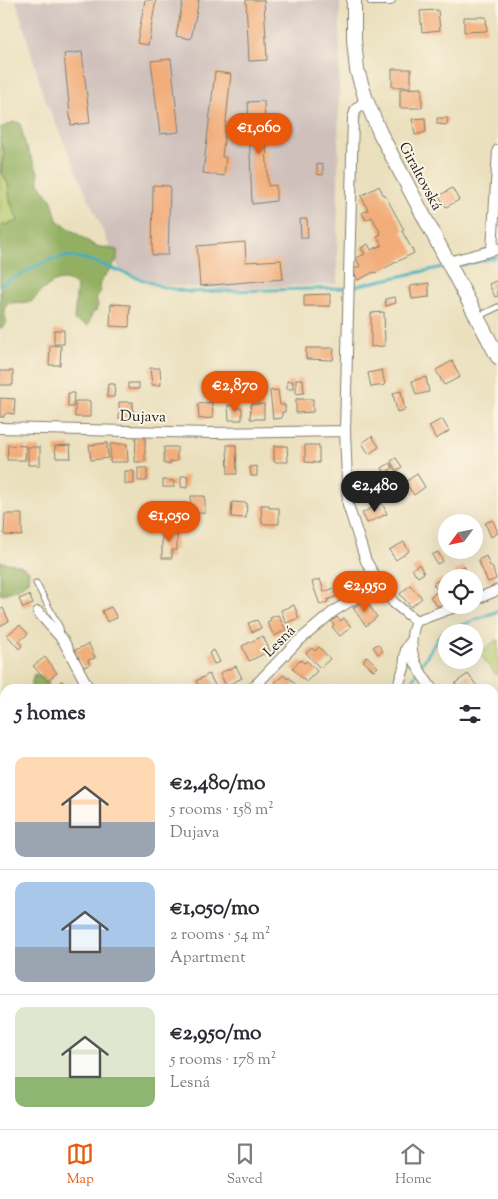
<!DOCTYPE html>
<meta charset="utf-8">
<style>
body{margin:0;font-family:"Sorts Mill Goudy",serif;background:#f7f7f7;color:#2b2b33;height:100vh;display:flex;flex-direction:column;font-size:19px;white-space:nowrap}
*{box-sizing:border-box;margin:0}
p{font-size:16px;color:#7c7c81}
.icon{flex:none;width:28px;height:28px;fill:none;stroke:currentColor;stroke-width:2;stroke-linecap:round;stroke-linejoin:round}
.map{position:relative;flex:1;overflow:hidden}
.details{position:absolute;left:0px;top:684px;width:499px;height:446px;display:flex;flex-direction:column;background:#fff;border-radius:15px 15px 0 0;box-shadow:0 5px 20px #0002}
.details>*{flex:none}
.needle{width:32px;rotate:237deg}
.buttons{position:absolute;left:438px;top:514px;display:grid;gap:10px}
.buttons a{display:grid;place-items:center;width:45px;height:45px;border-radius:50%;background:#fff;box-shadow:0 5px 20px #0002;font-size:25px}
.price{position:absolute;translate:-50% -42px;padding:0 11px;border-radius:18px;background:#ea580c;color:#fff;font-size:16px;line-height:32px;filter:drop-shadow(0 1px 2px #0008)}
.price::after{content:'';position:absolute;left:50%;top:30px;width:15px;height:11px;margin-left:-8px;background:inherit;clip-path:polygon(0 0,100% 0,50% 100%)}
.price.selected{background:#222;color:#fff}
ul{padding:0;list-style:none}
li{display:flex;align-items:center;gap:15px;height:125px;padding:0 15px}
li+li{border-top:1px solid #e1e1e2}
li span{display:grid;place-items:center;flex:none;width:140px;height:100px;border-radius:10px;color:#555}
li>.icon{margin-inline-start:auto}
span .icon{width:60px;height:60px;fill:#fffc;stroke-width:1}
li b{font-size:21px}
h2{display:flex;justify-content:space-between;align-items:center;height:60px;padding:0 15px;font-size:21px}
.dock{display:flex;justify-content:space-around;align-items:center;height:70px;border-top:1px solid #e1e1e2;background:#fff;font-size:14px;color:#7c7c81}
.dock a{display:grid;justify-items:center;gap:2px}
.dock .selected{color:#ea580c}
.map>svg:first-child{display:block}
.industrial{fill:#cfc0bb}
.green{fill:#bacd70;stroke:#6b7446}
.forest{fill:#93b062;stroke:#58663f}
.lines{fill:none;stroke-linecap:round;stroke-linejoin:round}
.stream{stroke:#3fadbd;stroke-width:3}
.building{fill:#f2ad7a}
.lane-casing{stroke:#837e6c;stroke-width:7}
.street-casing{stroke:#837e6c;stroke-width:12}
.secondary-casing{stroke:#837e6c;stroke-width:16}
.lane{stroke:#fff;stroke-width:5}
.street{stroke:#fff;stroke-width:10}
.secondary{stroke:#fff;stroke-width:14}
.labels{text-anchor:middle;stroke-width:4;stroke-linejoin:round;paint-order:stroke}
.street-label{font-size:15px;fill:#1c1c1c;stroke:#fcf5e5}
</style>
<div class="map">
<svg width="498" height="1129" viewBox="0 0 498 1129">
<rect width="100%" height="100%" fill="#fcf5e5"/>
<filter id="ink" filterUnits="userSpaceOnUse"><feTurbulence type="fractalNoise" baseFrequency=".02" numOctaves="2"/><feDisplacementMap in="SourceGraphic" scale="10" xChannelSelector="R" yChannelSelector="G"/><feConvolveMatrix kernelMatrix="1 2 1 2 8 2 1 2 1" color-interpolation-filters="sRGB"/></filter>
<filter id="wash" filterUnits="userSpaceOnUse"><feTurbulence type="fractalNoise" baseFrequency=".0096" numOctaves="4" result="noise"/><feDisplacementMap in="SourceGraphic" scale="20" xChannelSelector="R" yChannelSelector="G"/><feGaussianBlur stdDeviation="1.12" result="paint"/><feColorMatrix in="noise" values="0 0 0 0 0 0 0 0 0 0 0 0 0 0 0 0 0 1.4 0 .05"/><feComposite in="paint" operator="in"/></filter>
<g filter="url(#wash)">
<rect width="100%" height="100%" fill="#eae0bd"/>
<!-- industrial -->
<path class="industrial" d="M16 0H340L337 284 224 289 165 285 120 270 44 97Z"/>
<!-- green -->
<path class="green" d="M0 142 4 152 1 171 8 184 10 201 18 221 0 226Z
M498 639V673L496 675 479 653Z"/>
<!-- forest -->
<path class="forest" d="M14 122 20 123 25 144 38 172 39 183 52 201 57 220 95 246 117 250V260L99 284 101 291 96 298 98 305 96 311 92 314 88 326 74 320 77 287C60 269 43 290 31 302L8 303 4 310 7 323 0 329V226L18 221 10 201 8 184 1 171 4 152 0 142V128Z
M0 560 2 562 20 565 29 571 28 581 18 589 0 595Z
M34 674 48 678V689H30Z
M0 700H5V775L0 787Z
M0 836 5 839V933L0 934Z"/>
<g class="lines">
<!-- stream -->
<path class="stream" d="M462 265 498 257
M0 285 47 261 66 256 86 259 163 287 189 292 346 288 443 267
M420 667 441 633 498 611
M407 689 417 672
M0 1109 5 1099"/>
</g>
<g id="blocks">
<!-- building -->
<path class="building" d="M145 0H156L148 45 137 43Z
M183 0H199L191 39 176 36Z
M246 0H264L267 60 249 61Z
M438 10 440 30 422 32 420 11Z
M464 17H486L487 31 464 32Z
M82 52 90 123 71 125 64 54Z
M171 59 179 132 160 134 151 61Z
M392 69H411V87H392Z
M215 72 231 74 222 157H226L224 176 203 173Z
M422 88V108H400V89Z
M264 101 268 186 276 185V201L252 204 248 102Z
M425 118 426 132 415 135 412 119Z
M437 118H448L447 125 437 124Z
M317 164 323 165V175L317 174Z
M153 185 170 186 168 255H152Z
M379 186 384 196 385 195 404 230 402 231 414 253 375 273 374 272 358 280 352 270 360 266 356 258 365 254 361 248 368 244 371 250 382 245 377 236 381 234 372 217 366 220 362 213 368 210 361 196Z
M452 188 459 200 446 207 439 196Z
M300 219H307L308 238H301Z
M245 242 246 262 281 260 283 279 200 286 197 246Z
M498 280V296L495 297 489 284Z
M429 283V297L412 299 410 286Z
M330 294V306H304V295Z
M395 297 396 303 386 306 385 299Z
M111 304 130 305 129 327 110 326Z
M384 312 385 346 371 347V313Z
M54 330H64V344H54Z
M50 345 61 346 60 365H49Z
M306 348H334L333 360 306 359Z
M452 361 460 377 444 385 436 370Z
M150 368H160L161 385H152Z
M382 370 385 385 371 387 368 373Z
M0 371H13V385H0Z
M251 376H259V395L251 394Z
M426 377 429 392 416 395 412 381Z
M296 379H303L304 393 296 394Z
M287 381H293V389H287Z
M128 383H139V389H128Z
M108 384H115L114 397H107Z
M219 386H226L225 399H219Z
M228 386H236V399H228Z
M278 390 280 405H285V412H282V418L273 419 270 391Z
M401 391 405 410 397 412 393 393Z
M68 393H74L73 407H68Z
M0 398 15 399 14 414 7 413 4 415V417H0Z
M296 399H313V412L296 413Z
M75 401H90V417H75Z
M119 402H133V418L119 419Z
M212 402 213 418 199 419 198 404Z
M251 404H264V419H250Z
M228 405H236V408H242V420H229Z
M442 419 449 431 436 439 429 426Z
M136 435H145V462H135Z
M372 436 379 447 369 454 362 443Z
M107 443 108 458 91 460 89 445Z
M110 444H127L128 462H110Z
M8 445 26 446 25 460H7Z
M70 445 71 458H56L55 446Z
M227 445H236L237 474H228Z
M305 445H319V463L305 462Z
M274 446H287L288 462H274Z
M28 447H40V465H28Z
M164 447H177V461L170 462V464H164Z
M396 458 402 467 396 471 391 461Z
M390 463 393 468 385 473 382 468Z
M257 466V476H251L250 467Z
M138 468H147V481H138Z
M125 471H134V484H125Z
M417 474 425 487 414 495 405 482Z
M181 476H188L187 488 181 487Z
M163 480 174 481V487H163Z
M387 482 392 491 387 495 382 485Z
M191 496H205V513H190Z
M232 502 247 503 246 518 231 517Z
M382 503 387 514 367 523 362 513Z
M261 505H269V508H279V524H262Z
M152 507V521H140V508Z
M5 514H22V536L4 535Z
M493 520 498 533 491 537 485 523Z
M162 531H177V550H172V558H162Z
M404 542 409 551 396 560 389 550Z
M438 552 443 561 437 564 432 555Z
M486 556 490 566H492L496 579 488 582 478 560Z
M419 564 424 573 418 577 412 569Z
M464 566 469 578H457L454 571Z
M442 578 446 584V591L441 595 433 584Z
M320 579 324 592 345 584 348 592 327 600 328 602 320 605 312 582Z
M410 585 422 598 411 607 400 594Z
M437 592 446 605 437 606 430 597Z
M29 595 33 604 23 608 19 599Z
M367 602 377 617 366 626 353 608 360 603 361 605Z
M294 605 299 618 286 623 281 610Z
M111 607 117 618 107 622 102 611Z
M3 608 9 621 0 626V610Z
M278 615 286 630 274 636 267 622 271 620 270 618Z
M337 617 340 621 344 618 351 627 340 636 332 627 334 625 331 621Z
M257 620 261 628 252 632 248 623Z
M20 625 28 634 19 641 22 646 19 649 7 635Z
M263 636 270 651 249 661 242 646Z
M89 644 95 658 88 660 90 665 83 667 75 650Z
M378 644 383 651 378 654 373 647Z
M319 647 330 659 320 668 306 653 312 648 315 651Z
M214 650 220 662 214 664 209 653Z
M367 656 378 667 374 671 363 661Z
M45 657 57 673 47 681 33 666Z
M301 660 304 663 307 661 317 671 306 682 292 668Z
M236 666 242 678 226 686 220 673Z
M209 674 216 687 200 689 196 681Z
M468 674 479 689H459L455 683Z
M284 675 287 679 289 677 295 684 292 686 294 689H280L275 682Z
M62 681 65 686 69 684 71 689H51Z
M494 709 498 715V733L494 737Z
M5 825V836L2 838 0 836V831Z
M0 930 5 939V952L0 955Z
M5 993V1005L3 1007 0 1004V998Z
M494 1044H498V1062H494Z
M38 1125H67V1129H38Z"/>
</g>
</g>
<g filter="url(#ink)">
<use href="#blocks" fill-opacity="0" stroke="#837e6c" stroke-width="1"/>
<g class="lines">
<!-- lane casing -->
<g class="lane-casing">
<path id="lane" d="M477 317 498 307
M36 583 60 628 61 635"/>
</g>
<!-- street casing -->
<g class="street-casing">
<path id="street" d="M372 0H390
M366 100 356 109 353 118 345 431 348 505 366 561 379 583 394 603 416 621
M492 250 498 150
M448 262 498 249
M0 428 210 433 345 431
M474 600 498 590
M38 612 63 640 89 689
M416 621C405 650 415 666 432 689
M416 621 460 605
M252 689 295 644 334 611 379 583
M397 689 404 668 406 649 409 644
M494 771 498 776
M494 1034H498
M0 1082 5 1075"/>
</g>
<!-- secondary casing -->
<g class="secondary-casing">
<path id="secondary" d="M354 0V40L357 70 366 100 380 133 498 357
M494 813 498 811
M11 1129 14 1125"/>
</g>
<!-- lane -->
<use href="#lane" class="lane"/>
<!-- street -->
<use href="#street" class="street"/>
<!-- secondary -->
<use href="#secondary" class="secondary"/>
</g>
</g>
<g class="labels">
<!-- street labels -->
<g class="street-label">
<text transform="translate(421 176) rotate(62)" y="5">Giraltovská</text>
<text transform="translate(143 416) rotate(1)" y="5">Dujava</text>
<text transform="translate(279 641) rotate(-45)" y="5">Lesná</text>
</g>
</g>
</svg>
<div class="buttons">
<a><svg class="needle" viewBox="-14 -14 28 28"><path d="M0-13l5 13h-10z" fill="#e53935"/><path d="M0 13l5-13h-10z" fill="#7c7c81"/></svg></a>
<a><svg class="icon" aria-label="locate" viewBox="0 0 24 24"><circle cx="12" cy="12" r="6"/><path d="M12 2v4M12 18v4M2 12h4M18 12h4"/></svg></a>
<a><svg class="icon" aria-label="layers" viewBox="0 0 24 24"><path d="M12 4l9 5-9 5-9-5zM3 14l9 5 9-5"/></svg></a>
</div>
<b class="price" style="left:259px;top:155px">€1,060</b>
<b class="price" style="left:235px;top:413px">€2,870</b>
<b class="price selected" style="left:375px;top:513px">€2,480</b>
<b class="price" style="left:169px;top:543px">€1,050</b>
<b class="price" style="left:365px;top:613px">€2,950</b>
<section class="details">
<h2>5 homes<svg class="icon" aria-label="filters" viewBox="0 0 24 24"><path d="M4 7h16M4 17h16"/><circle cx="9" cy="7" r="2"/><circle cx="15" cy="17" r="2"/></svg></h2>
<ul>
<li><span style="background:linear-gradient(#ffd9b3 65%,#9aa5b1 0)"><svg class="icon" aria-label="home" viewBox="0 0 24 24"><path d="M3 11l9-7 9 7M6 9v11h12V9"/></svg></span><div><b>€2,480/mo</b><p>5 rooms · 158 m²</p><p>Dujava</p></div></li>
<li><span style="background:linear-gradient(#a9c7e8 65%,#9aa5b1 0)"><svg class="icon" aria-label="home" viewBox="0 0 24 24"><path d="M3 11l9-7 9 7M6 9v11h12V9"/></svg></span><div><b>€1,050/mo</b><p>2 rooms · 54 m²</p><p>Apartment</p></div></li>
<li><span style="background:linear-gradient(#dfe7d0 70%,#8fb573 0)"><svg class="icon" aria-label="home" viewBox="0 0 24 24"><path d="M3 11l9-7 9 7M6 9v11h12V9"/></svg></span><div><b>€2,950/mo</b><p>5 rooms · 178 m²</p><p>Lesná</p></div></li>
</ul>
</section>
</div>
<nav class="dock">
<a class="selected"><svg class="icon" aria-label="map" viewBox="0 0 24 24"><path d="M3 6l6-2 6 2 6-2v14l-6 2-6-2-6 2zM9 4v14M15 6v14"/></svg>Map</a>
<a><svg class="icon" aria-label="saved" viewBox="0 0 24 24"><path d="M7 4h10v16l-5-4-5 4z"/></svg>Saved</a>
<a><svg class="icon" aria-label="home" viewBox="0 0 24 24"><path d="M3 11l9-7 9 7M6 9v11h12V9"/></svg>Home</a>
</nav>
